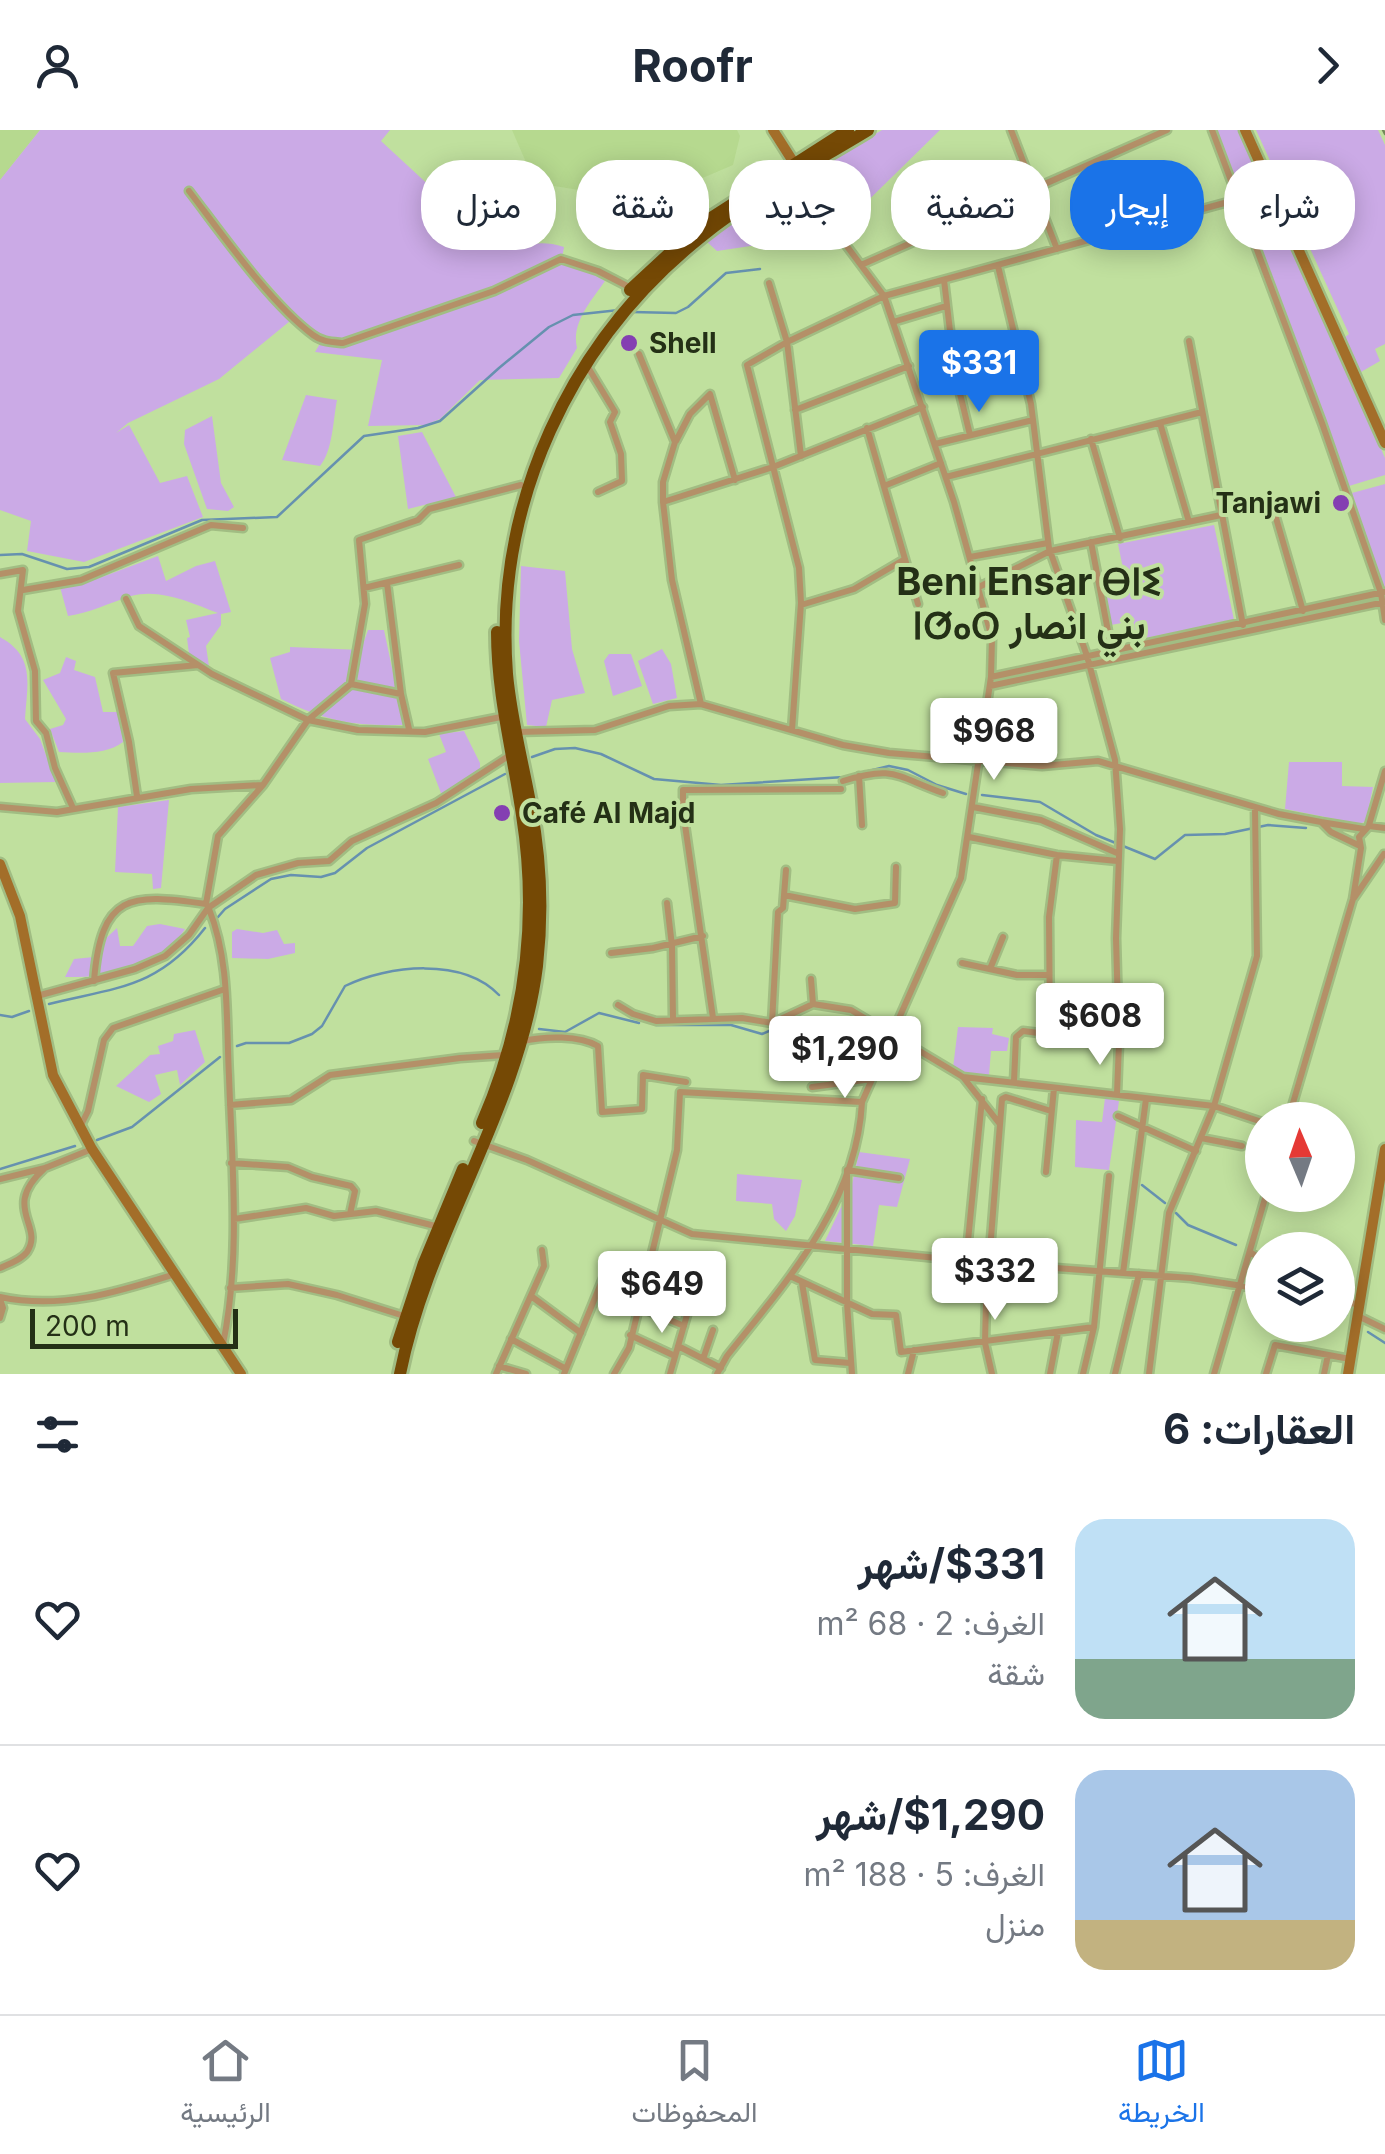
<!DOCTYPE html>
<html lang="ar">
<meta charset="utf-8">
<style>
body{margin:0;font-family:Inter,Vazirmatn,"Noto Sans Tifinagh",sans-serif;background:#f2f2f3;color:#1f2937;direction:rtl;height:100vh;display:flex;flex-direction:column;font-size:38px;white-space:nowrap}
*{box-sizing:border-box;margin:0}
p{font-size:32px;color:#747a83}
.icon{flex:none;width:55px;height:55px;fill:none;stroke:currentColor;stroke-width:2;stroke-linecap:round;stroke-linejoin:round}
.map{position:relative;height:1244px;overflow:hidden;direction:ltr}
.drawer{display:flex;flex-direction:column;background:#fff;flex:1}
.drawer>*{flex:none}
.hud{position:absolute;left:30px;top:30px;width:1325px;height:90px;direction:rtl;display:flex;gap:20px}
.needle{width:65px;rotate:358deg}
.tools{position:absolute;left:1245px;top:972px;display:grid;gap:20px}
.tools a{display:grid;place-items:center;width:110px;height:110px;border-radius:50%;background:#fff;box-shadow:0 5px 25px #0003;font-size:50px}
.scale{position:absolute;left:30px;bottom:25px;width:208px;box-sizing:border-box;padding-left:10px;border:5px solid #243016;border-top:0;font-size:28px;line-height:35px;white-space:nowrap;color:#243016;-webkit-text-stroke:8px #c0e09e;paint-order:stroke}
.price{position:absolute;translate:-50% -85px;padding:0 22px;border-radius:10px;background:#fff;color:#222;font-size:32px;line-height:65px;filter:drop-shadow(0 2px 5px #0008)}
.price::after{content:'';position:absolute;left:50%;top:60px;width:30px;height:22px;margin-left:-15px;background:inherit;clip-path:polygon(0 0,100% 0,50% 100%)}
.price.active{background:#1a73e8;color:#fff}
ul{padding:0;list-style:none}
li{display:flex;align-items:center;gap:30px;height:250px;padding:0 30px}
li+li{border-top:2px solid #e0e1e3}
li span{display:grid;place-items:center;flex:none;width:280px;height:200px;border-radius:30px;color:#555}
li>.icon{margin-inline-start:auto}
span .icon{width:120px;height:120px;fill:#fffc;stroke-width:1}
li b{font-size:42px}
h2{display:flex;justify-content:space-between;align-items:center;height:120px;padding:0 30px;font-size:42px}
.chip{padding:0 35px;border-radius:40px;background:#fff;box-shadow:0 5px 25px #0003;font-size:35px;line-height:90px}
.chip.active{background:#1a73e8;color:#fff}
header{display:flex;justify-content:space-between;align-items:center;height:130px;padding:0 30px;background:#fff;font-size:45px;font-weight:700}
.menu{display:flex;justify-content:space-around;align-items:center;height:140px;border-top:2px solid #e0e1e3;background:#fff;font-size:28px;color:#747a83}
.menu a{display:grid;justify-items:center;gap:5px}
.menu .active{color:#1a73e8}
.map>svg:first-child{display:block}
.built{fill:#b6d98f}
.green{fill:#cbaae6}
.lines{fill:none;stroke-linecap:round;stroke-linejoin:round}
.stream{stroke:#6691af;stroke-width:2.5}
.street-casing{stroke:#a1bd83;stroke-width:11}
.secondary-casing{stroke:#a1bd83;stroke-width:15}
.highway-casing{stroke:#a1bd83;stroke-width:18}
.street{stroke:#b49068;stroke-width:6}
.secondary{stroke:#a36e29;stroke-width:10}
.highway{stroke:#754905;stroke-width:12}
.rail{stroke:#718759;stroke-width:2.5}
.poi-dot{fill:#843fb2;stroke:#c0e09e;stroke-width:4}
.labels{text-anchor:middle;stroke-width:8;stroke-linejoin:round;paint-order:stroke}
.poi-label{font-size:28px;font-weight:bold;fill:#243016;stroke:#c0e09e;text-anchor:start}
.district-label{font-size:38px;font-weight:bold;fill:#243016;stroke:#c0e09e}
</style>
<header><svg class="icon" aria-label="forward" viewBox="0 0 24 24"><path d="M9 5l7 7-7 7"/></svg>Roofr<svg class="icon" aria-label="person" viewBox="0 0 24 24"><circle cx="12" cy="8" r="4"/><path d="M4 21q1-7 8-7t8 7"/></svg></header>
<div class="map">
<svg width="1385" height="1244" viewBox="0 0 1385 1244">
<rect width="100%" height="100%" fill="#c0e09e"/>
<!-- built -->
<path class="built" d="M0 0H40L0 50Z
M512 0H737L740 6 733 35 665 64 611 65 535 53Z"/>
<!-- green -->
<path class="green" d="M40 0H390L381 11 487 109C521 124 532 106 564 117L561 134 581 138 605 151C591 171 571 193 577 218L559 248 480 250 440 289 425 295 368 296 382 230 315 222 321 212 243 126 290 191 219 249 128 293 116 303 129 295 160 353 187 346 203 387 84 432 27 421 31 391 0 380V50Z
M882 0H940L841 97 815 58 814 40Z
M1216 0H1241L1267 52 1241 65Z
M1256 0H1378L1385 15V214L1375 219 1380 231 1361 242 1344 208 1349 204Z
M793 52 808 65 832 104 717 121 706 111Z
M1268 58 1385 328V345L1349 356 1244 70Z
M306 265 337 270C333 290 333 320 320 336L282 330Z
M212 286 221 353 234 377 228 381 207 379 184 314 185 300Z
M422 302 456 367 408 379 398 306Z
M1385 354V460H1384L1352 363Z
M1214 395 1234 490 1136 510 1132 491 1111 495 1103 459 1126 453 1118 414Z
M158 426 166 451 196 436 215 431 231 482 221 484V495L206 516 209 536 189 524 187 508 190 507 186 490 218 483C191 473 161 458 131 466 109 473 90 483 68 486L60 457 86 453Z
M521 436 565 441 572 519 585 563 552 570 546 597 527 595 519 511Z
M368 500H384L404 595C353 596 328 592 281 569L270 528 290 522V517L361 520Z
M0 507C36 527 27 554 25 589L40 609 56 652 0 653Z
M662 519 671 534 677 568 653 574 638 531Z
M609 524H631L642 556 613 566 604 531Z
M66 527 76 531 74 540 95 547 103 582H118L123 612C106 625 80 623 59 622L50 599 63 595 66 589 43 550 60 543Z
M464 601 480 633V645L467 659 444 671 428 629 446 622 439 604Z
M1289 632H1342V656L1373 657 1366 691 1360 694 1285 679Z
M169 670 161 758 153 759 152 744 115 742 118 677Z
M160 794 185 799C181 805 176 813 171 818 145 842 98 848 65 847L74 829 94 827 103 811 117 798 120 816H133L147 796Z
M237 799 263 803 277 800 284 814 295 813V823L268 829 232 828V802Z
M958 897 993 898 992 904 1009 908 1007 921H991L989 945 963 943 953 938Z
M195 900 205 932 180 955 177 940 155 945 161 964 149 972 116 956 150 925 160 924 158 916 173 911 174 904Z
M1105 968 1119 971 1109 1040 1075 1037 1076 990 1102 992Z
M859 1022 910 1029 897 1077 879 1075 873 1116 825 1111 852 1054Z
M737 1044 802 1050 795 1086 786 1101 774 1089 772 1074 736 1071Z"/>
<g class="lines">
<!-- stream -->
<path class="stream" d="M632 182 676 183 688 177 726 143 760 139
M0 425 22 424 67 439 89 437 202 390 277 387 364 306 418 298 440 291 499 238 549 197 573 185 619 180
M532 627 555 619 575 618 601 624 654 649 721 655 844 647 889 636 908 640 937 655 966 664
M982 665 1040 672 1096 705 1155 729 1185 705 1225 704 1268 695 1306 698
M218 787 225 779 271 749 291 745 321 747 335 743 367 718 505 644
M49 874C118 857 158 858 205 798
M0 885 12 887 29 881
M656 895H731L762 904 778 897
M539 899 565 902 599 883 639 893
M237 916 246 913H289L312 904 322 896 345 856C388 835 463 827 499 865
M97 1010 132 997 220 927
M0 1039 75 1016
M1142 1055 1165 1073
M1176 1083 1188 1095 1236 1115
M1338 1178 1346 1185
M1368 1202 1385 1213"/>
<!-- street casing -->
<g class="street-casing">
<path id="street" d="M1011 0 1057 119
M1212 0 1322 293 1381 463 1385 490
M189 61C222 104 270 173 313 205 322 212 332 212 343 213L494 161 561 129 598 141 631 158
M861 135 1167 0
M998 136 1031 274 1049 418 1087 526 1115 630 1120 699 1116 808 1119 913 1023 901 1016 907 1014 951
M944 150 955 243
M769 153 787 212 801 326
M893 192 946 176
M1189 211 1243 495
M639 224 675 312 663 352V372L672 450 701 574
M586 234 615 282 610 292 621 324 622 351 598 362
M795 280 909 236
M1160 293 1189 392
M867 298 918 474
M970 305 955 243 1020 231
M1091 309 1120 408
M676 311 690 284 710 264 735 350
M935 314 1033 290
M946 347 1202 282
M884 356 941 333
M663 372 773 337 923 277
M1274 381 1303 481
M1091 412 1112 522
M970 427 1048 413
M0 444 23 440 18 481 35 541 36 591 46 603 55 638 73 678
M979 457 1050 421 1221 385
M364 458 459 435
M23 460 81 450 211 395 243 398
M126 469 139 496 212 544 308 590 358 600 425 602 506 586
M801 475 854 459 905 429
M991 547 1384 462
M351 554 365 474 359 410 418 390 429 379 521 355
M990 556 1385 472
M401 564 409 599
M792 600 801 473 799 438 747 235 787 212 884 166 1239 69 1270 53
M517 602 595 600 669 576 701 574 843 615 889 623 1042 636 1098 631 1279 684 1321 692
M859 646 862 695
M843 651C895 635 895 646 943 663
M137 666 129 612 113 543 198 535
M0 677 57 682 191 659 262 655
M973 677 1041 690 1117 723
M1369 695 1385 641
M969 707 1057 725 1117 731
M1358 715 1331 702 1321 692 1364 699
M784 765 855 779 895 773 896 737
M1354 768 1384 724
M667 773 672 816 673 889
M209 779C230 831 226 890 229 946 232 1034 241 1127 223 1214
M611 823 653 818 703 806
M962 833 1017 845H1049
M990 839 1003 807
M811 849 813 874
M94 851C101 763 130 763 206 774L218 706 263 655 308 590 351 554 401 564 387 453
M37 866 135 839 165 826 189 805 208 778 256 745 298 733 329 731 352 711 436 673 510 625
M618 875 633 884 656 891 742 888 772 893 813 874 851 880 963 947 999 993
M713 888 683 681V660L841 659
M772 893 778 782 783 778 786 740
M1050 904 1049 787 1057 725
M523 911C545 906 579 905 598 916L602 982 642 979 643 945 686 952
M963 947 1214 976 1262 992
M812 957 872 949
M1117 964 1119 913
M230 975 291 970 330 945 460 928 504 925
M1118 986 1196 1021
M1288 990 1353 769 1361 718 1359 707 1369 696 1385 698
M80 997 88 981 104 910 113 898 225 859
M1201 1008 1242 1016
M474 1011 527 1030 692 1104 988 1133 1191 1148 1262 1159
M231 1033 288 1037 312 1047 351 1056 355 1061 350 1084
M1046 1042 1054 958
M0 1049 45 1038 92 1019
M234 1089 306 1078 334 1086 376 1081 439 1097
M1250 1122 1262 1130
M966 1131 982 969
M0 1138C9 1134 21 1130 27 1122 45 1095 0 1078 45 1038
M1123 1143 1146 969
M790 1146 872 1184 896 1185 901 1222 1094 1197
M802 1153 815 1230 850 1233
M641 1156 689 1178 670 1244
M230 1158 288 1154 337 1165 404 1186
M1338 1160 1351 1173 1360 1175
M531 1166 581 1203
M0 1167C61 1180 117 1162 175 1144
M0 1169 3 1178 0 1188
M639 1177 684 1196
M1358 1186 1385 1199
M630 1205 675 1226
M511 1209 566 1239
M678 1216 721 1238
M703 1229 713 1200
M499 1236 526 1244
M496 1244 544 1136 542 1120
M564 1244 608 1136 645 1145
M614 1244 629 1218 677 1020 680 962 862 972
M717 1244 727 1226C787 1151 857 1073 862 972L961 748 991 547 992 508 954 372 884 166 840 107 801 43
M852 1244 847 1173V1040L899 1048
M908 1244 914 1220
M992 1244 985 1213 986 1171 1002 969 1006 967 1051 981
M1050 1244 1058 1202
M1083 1244 1094 1197 1109 1046
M1115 1244 1139 1144
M1149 1244 1169 1083 1214 976 1257 826 1255 678
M1214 1244 1266 1065
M1266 1244 1275 1215 1350 1229
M1324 1244 1328 1225"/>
</g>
<!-- secondary casing -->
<g class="secondary-casing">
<path id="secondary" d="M773 0 794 33
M1245 0 1385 313
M0 734 20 786 53 945 92 1019 241 1244
M1348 1244 1385 1019"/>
</g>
<!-- highway casing -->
<g class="highway-casing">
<path id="highway" d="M630 160 700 95 848 0
M482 993C525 894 539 792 522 685 513 623 497 565 497 502
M398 1212 424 1133 463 1039
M400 1244C428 1102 519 980 537 836 543 783 541 730 531 678 523 633 511 589 507 544 494 374 570 211 702 106 753 65 812 34 868 0"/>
</g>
<!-- street -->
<use href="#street" class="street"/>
<!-- secondary -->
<use href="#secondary" class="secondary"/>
<!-- highway -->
<use href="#highway" class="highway"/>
<!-- rail -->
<path class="rail" d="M1383 0 1385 4"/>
</g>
<!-- markers -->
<g class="poi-dot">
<circle cx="629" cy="213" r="10"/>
<circle cx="1341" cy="373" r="10"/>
<circle cx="502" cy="683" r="10"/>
</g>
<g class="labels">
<!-- poi labels -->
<g class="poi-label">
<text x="649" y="223">Shell</text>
<text x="1321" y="383" text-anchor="end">Tanjawi</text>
<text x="522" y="693">Café Al Majd</text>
</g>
<!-- district labels -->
<g class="district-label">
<text x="1029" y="465">Beni Ensar ⴱⵏⵉ<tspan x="1029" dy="44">ⵏⵚⴰⵔ بني انصار</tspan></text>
</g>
</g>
</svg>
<div class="tools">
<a><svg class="needle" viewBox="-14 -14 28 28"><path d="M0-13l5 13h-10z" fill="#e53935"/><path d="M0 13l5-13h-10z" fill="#747a83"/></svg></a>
<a><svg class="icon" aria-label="layers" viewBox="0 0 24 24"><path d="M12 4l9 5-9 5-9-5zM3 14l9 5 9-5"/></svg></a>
</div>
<div class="scale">200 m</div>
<b class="price active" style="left:979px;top:285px">$331</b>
<b class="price" style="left:994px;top:653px">$968</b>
<b class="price" style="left:1100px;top:938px">$608</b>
<b class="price" style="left:845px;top:971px">$1,290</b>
<b class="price" style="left:995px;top:1193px">$332</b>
<b class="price" style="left:662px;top:1206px">$649</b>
<div class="hud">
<a class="chip">شراء</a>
<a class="chip active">إيجار</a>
<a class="chip">تصفية</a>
<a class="chip">جديد</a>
<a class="chip">شقة</a>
<a class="chip">منزل</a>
</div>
</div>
<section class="drawer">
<h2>العقارات: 6<svg class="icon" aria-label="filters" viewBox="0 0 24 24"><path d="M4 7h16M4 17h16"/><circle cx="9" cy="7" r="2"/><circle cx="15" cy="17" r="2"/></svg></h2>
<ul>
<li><span style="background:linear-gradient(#bfe0f5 70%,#7fa58c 0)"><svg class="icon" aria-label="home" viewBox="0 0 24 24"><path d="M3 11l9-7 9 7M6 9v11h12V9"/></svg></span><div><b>$331/شهر</b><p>الغرف: 2 · 68 m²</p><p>شقة</p></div><svg class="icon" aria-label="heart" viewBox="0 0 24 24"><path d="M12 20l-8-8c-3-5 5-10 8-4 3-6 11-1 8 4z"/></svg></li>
<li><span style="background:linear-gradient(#a9c7e8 75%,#c2b280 0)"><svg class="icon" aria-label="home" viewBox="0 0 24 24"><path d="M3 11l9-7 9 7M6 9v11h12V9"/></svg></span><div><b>$1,290/شهر</b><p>الغرف: 5 · 188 m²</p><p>منزل</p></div><svg class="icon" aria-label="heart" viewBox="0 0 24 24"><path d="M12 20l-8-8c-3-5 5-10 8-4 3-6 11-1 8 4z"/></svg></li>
</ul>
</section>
<nav class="menu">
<a class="active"><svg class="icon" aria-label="map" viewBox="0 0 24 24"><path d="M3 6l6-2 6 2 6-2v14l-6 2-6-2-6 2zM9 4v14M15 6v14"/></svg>الخريطة</a>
<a><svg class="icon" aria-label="saved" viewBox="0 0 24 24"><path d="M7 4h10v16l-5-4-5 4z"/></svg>المحفوظات</a>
<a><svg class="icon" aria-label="home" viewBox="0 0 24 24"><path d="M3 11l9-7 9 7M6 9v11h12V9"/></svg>الرئيسية</a>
</nav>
